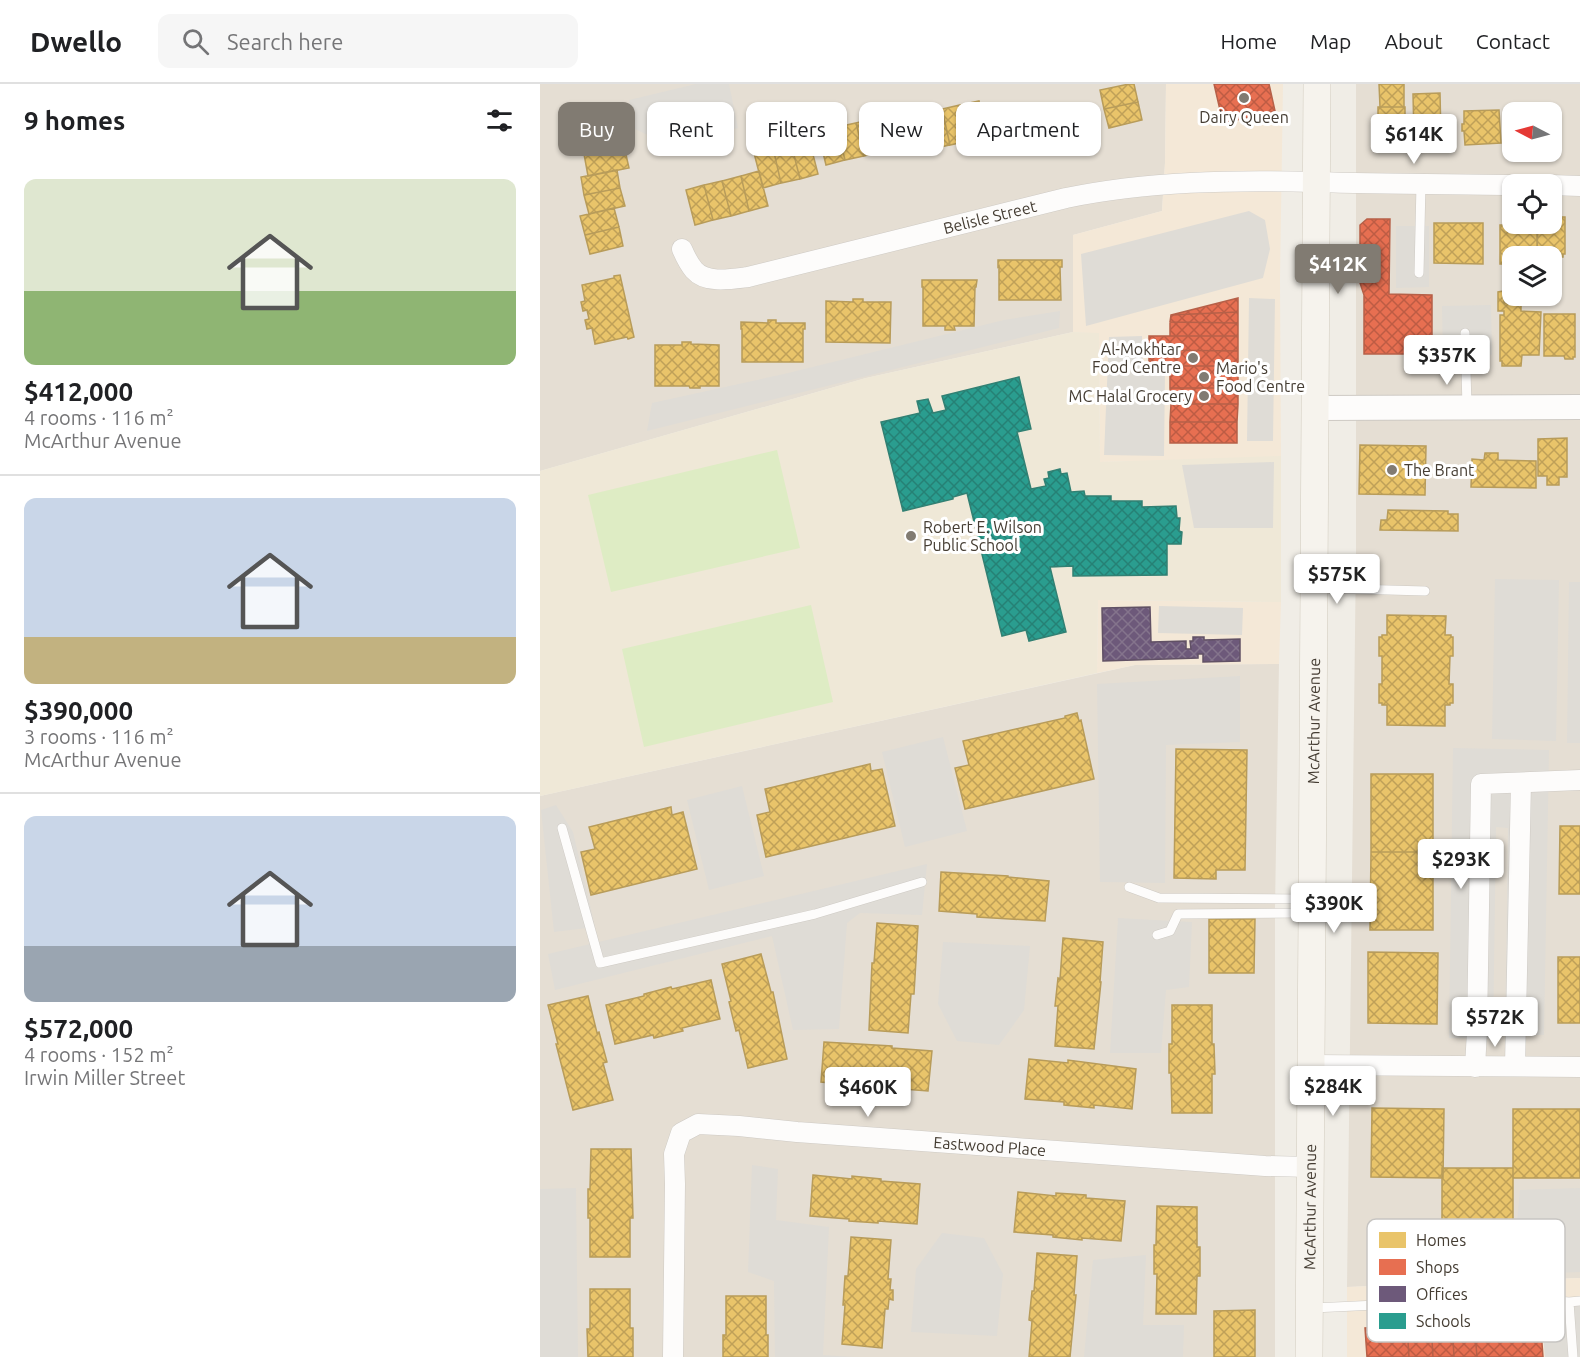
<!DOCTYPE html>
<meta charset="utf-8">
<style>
body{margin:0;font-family:Ubuntu,sans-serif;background:#f6f6f6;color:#202124;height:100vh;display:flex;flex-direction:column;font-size:22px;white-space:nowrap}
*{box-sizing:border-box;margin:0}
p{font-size:20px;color:#757577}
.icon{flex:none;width:33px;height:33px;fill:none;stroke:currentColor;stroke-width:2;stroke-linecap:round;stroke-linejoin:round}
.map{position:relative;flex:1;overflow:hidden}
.sheet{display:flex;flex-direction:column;background:#fff;width:540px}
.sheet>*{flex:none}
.banner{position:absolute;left:18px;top:18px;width:570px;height:54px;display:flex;gap:12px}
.needle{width:39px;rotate:276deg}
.controls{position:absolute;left:962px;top:18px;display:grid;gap:12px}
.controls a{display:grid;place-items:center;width:60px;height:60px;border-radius:12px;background:#fff;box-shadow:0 2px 4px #0004;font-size:30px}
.price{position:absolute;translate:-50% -51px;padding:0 14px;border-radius:6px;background:#fff;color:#222;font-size:20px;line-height:39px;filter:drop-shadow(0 2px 3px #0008)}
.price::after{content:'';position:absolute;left:50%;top:36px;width:18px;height:14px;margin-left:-9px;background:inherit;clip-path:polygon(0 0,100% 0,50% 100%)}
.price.active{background:#817b72;color:#fff}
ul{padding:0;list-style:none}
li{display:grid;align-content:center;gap:12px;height:318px;padding:0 24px}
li+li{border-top:2px solid #e0e0e0}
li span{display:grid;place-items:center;height:186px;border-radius:12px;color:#555}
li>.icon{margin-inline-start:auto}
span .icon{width:108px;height:108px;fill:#fffc;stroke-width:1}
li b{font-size:26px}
h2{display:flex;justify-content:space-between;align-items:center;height:72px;padding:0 24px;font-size:26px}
.pill{padding:0 21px;border-radius:12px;background:#fff;box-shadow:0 2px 4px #0004;font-size:21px;line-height:54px}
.pill.active{background:#817b72;color:#fff}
header{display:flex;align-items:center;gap:36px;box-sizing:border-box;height:84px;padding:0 30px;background:#fff;border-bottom:2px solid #e0e0e0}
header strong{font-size:28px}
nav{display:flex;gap:33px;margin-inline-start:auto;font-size:21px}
.search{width:420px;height:54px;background:#f6f6f6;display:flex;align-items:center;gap:15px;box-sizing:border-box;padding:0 21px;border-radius:12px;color:#757577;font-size:22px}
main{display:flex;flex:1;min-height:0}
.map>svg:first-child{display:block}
.residential{fill:#e5ded3;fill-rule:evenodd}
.commercial{fill:#f4e8d7}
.education{fill:#efe8d7}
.pitch{fill:#deecc4}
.parking{fill:#dfdcd6}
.homes{fill:url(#homes-cross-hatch);stroke:#b89c5a;stroke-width:1.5}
.shops{fill:url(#shops-cross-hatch);stroke:#b66048;stroke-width:1.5}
.offices{fill:url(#offices-cross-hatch);stroke:#615165;stroke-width:1.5}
.schools{fill:url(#schools-cross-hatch);stroke:#328073;stroke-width:1.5}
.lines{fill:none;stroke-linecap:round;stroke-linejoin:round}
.service-casing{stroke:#cecac4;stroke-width:10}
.minor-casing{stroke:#cecac4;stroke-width:21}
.tertiary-casing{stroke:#cecac4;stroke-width:26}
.secondary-casing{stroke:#d1cbbe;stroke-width:28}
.service{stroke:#fdfcfb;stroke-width:9}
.minor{stroke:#fdfcfb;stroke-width:20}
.tertiary{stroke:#fdfcfb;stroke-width:24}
.secondary{stroke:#f6f3ed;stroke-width:27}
.poi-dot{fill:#817b72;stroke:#fff;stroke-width:2}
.labels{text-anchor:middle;stroke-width:6;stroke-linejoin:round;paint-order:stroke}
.poi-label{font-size:16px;fill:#453d33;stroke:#fff;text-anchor:start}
.street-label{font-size:16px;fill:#453d33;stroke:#fff}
.key{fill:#fff;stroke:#c7c5c2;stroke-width:1.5}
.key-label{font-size:16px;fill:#453d33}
</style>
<header>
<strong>Dwello</strong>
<div class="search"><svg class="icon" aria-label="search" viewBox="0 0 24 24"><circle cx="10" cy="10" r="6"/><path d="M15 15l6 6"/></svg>Search here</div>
<nav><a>Home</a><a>Map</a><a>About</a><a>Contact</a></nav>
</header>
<main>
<section class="sheet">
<h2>9 homes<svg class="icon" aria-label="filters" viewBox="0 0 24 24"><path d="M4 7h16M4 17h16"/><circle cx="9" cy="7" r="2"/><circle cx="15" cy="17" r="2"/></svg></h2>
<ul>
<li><span style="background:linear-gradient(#dfe7d0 60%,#8fb573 0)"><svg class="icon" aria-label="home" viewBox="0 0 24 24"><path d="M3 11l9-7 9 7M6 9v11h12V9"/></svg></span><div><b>$412,000</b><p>4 rooms · 116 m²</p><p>McArthur Avenue</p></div></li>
<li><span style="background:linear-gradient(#c9d6e8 75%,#c2b280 0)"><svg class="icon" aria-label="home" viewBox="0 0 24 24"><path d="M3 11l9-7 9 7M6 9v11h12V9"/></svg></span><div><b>$390,000</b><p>3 rooms · 116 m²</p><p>McArthur Avenue</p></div></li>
<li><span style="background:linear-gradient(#c9d6e8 70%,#9aa5b1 0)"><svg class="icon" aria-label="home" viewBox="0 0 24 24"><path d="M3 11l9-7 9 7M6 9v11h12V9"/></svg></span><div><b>$572,000</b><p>4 rooms · 152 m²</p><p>Irwin Miller Street</p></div></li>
</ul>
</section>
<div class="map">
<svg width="1040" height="1273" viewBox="0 0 1040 1273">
<defs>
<pattern id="homes-cross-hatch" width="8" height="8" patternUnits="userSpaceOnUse" patternTransform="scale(1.5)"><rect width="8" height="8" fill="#e9c46a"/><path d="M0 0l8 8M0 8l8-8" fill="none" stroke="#bfa058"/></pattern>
<pattern id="shops-cross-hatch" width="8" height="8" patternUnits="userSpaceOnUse" patternTransform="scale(1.5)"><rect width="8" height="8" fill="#e76f51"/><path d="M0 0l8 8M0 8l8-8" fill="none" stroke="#bd5c44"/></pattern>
<pattern id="offices-cross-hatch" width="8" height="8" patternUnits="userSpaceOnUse" patternTransform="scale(1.5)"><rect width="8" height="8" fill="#6d597a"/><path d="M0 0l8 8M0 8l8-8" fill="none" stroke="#84748c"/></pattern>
<pattern id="schools-cross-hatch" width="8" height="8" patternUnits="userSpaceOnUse" patternTransform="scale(1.5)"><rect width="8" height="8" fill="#2a9d8f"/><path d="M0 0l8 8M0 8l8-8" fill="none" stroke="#268175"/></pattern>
</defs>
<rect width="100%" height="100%" fill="#f0ede6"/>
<!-- residential -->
<path class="residential" d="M0 0H626L625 79 622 127 533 151V248L326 294 0 387Z
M816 0H1040V1194L807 1203 816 468ZM972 28H1011V68H972ZM972 100H1011V140H972ZM972 172H1011V212H972Z
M739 580 735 823V1273H0V712L595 581Z"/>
<!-- commercial -->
<path class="commercial" d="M626 0H743L740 195 741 374 560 378 559 250 533 248V151L622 127 625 79Z
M558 516 741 518 739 580 595 581 557 589Z
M1040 1194V1273H807V1203Z"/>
<!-- education -->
<path class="education" d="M533 248 559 249 560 378 741 372V518L558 516 557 589 0 712V387L326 294Z"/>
<!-- pitch -->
<path class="pitch" d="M237 366 260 464 71 508 48 411Z
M271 521 293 618 104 663 82 565Z"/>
<!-- parking -->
<path class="parking" d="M156 0H189L198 44 129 61 95 45 89 16Z
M709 127 725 136 730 165 723 194 546 242 541 170Z
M856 142H889V203L856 204Z
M709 214 735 215 733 357H707Z
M951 221 952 271 903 272 902 222Z
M520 227 519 244 107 347 112 319 244 290 464 236Z
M602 252 603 289 625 287 624 372 564 371 569 253Z
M734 378 733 444H654L642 381Z
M955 495 1019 496 1016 657 952 655Z
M1029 498H1040V659H1027Z
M619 522 703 524 702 551 618 549Z
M700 592V658L626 661 625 799 560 798 557 600Z
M403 653 427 747 365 763 342 668Z
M913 664 1009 666 1004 951H965L968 744 956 743 953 955 909 954Z
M202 702 224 792 169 806 147 716Z
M16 721 33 748 55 843 14 848 1 726Z
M387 780 382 831 320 829 307 839 299 945 253 946 232 852 15 906 8 870Z
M578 834 652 838 649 903 626 906 621 969H570Z
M403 858 490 862 484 926 459 961 417 957 398 920Z
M212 1081 238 1085 236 1136 289 1143 283 1271 314 1273H235L234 1197 208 1188Z
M36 1104 38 1273H0V1105Z
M1040 1104V1188L891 1194 890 1163 975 1160 980 1106Z
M402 1149 444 1154 463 1190 457 1252 371 1248 376 1185Z
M606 1171 603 1241H644L643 1273H544L553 1176Z
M1040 1221V1273H1005L1002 1239 1020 1238 1019 1223Z"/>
<!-- homes -->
<path class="homes" d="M589 0H594L598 18 564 25 560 6Z
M839 0H864V23H840Z
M900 9 901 53H899L900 57H893V53L874 54 873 10Z
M439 17 447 53 428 57 420 21Z
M598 18 602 36 569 44 564 25Z
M517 19 524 52 506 56 498 23Z
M420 21 428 57 410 61 402 25Z
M498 23 506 56 487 61 480 27Z
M838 23H865V54H852V49H838Z
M371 25 379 58 360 63 353 30Z
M402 25 410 61 391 65 383 30Z
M970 25H1019V57H1017V59H1011V28H972V56H970Z
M959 26 961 59 925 61 924 47H922V40H924V27Z
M480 27 487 61 469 65 461 31Z
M353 30 360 63 342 67 334 34Z
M461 31 469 65 450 69 443 36Z
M334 34 342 67 324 72 316 39Z
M316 39 324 72 305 76 297 43Z
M80 42 84 62 44 70 40 50Z
M297 43 305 76 286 81 278 48Z
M269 55 278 90 260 95 251 59Z
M251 59 260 95 241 99 233 64Z
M84 62 89 84 48 92 44 70Z
M233 64 241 99 223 104 214 69Z
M77 86 80 104 44 111 41 93Z
M219 87 228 122 209 127 201 92Z
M201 92 209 127 191 132 182 97Z
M182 97 191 132 173 136 164 101Z
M164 101 173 136 155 141 146 106Z
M80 104 85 122 49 130 44 111Z
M74 124 79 143 45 151 40 132Z
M1011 133H1025V170H1023V173H1011L1008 172V169H997L998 140H1011Z
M894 139H943V180L894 179Z
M960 141H997V172H972V198H965V180H960Z
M79 143 83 162 50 170 45 151Z
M458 176H522V183H520L521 216H459V182L458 183Z
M80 191 94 253 88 255 87 253 55 260 52 244 47 245 45 236 49 235 47 226 43 227 41 218 45 217 42 201 74 194V192Z
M382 196H437L436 203H435L434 242H414L415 246H405V242H383V203H382Z
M964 207V219H981V227L1001 228 999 271H982L981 282H962V277H960V231H964V227H958V208Z
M313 215H323V218H351L350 259 286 258V217L313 218Z
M1004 230H1035V273H1033V275H1025L1024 272H1004Z
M228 236H236V239H265V245H263V278H202V245H201V238L228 239Z
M142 258H151V260L179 261V302H160V304H150L149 302H115V261H142Z
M1027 354V393H1019V401H1007V392H998V355Z
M820 361 886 362 885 411 819 410Z
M945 369H958V376L996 377V404L931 403 932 375 944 376Z
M848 426 908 427V430H918V447L840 446 841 436H847Z
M847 531 906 532 905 551H911V553H913V572H910L909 600H913V619H910V621H905V642L847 641V621H842V619H839V600H842V572H839V553H842V551H847Z
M537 629 539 637 541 636 554 695 425 725 415 684 429 681 423 657 525 634V632Z
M636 665 707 666 705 786H676V795L634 794Z
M330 680 331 687 342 685 355 742 226 773 217 731 230 728 225 705Z
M831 690H893V768H831Z
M131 723 132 731 143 728 157 785 51 811 41 768 55 765 49 743Z
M1020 742H1040V810H1019Z
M831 768H893V846H830Z
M401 788 468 792V793L509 797 505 837 437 833V830L399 827Z
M669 835H715L714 889H669Z
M337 839 378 842 374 910H371L368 949 329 946 332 879H334Z
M523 854 563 858 560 898H561L554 965 515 962 518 922H515L518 894 520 895Z
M828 868 898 869 897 940 828 939Z
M221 870 231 908H233L247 975 208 984 199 946 196 947 189 918 191 917 182 880Z
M1018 873H1040V939H1018Z
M171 896 180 935 142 944 143 947 114 954 113 951 75 960 66 921 104 912V910L131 903 132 905Z
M48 912 57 949 59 948 67 978 63 979 73 1016 33 1026 16 960H18L8 921Z
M632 921H672V960H674L675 990H672V1029H632L631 989H629V960H632Z
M284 958 352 962V964L392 967 388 1007 350 1004 349 1007 319 1004 320 1002 281 998Z
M489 975 528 979V976L596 985 592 1025 554 1021V1024L524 1021V1018L485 1015Z
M832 1024 904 1025 903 1094 831 1093Z
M973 1025H1040V1094H973Z
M51 1065H91L93 1134H90V1173H50V1134H48V1105H50Z
M902 1084H973V1153H902Z
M273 1091 312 1095V1092L341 1095V1097L380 1100 377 1140 338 1137V1139L309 1137V1135L270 1132Z
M478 1108 516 1112V1109L546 1111V1114L585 1117 581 1157 542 1154V1156L513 1153V1151L474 1148Z
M617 1122 657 1123V1163H660V1192H657L656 1230H616L617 1190H614V1161H616Z
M311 1153 351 1156 348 1195H351L350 1206H353V1216L349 1215 348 1225H345L342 1264 302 1260 305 1221H303L305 1192H308Z
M497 1169 537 1172 534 1211H536L530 1273H489L492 1237 489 1236 492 1207H494Z
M50 1205H90V1244H93V1273H48L47 1245H50Z
M186 1212H226V1251H228V1273H183V1251H186Z
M715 1226V1273H674V1227Z"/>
<!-- shops -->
<path class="shops" d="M674 0H729L735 27 683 39Z
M827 135H850L849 210 892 211V270H824V211L820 199V141Z
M698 214V228L631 231Z
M698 228V239L630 238 631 231Z
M630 238 698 239V252H630Z
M609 252H698V267L609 266Z
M609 266 698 267V282H609Z
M630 282H698V304H630Z
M630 304H698V320H631Z
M631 320H698L697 338H630Z
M630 338H697V359H630Z
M1000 1232 1003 1273H937L934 1236Z
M934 1236 937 1273H914L912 1238Z
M912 1238 914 1273H893L891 1239Z
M891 1239 893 1273H869L867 1241Z
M867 1241 869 1273H827L825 1244Z"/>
<!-- offices -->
<path class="offices" d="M610 523 611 558 646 557V565H651L650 557H653V553H664V556L700 555V577L663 578V570H658V574L563 577 562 524Z"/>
<!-- schools -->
<path class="schools" d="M479 293 491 345 477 348 491 405 506 402 504 395 509 394 508 388 520 385 521 390 527 389 531 408 544 407 545 412H571V417H602V423L636 422 637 434H640L639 447 642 448 641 460H627V491L533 492V482L510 483 526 548 489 557 486 546 462 552 427 409 413 413V415L363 427 341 338 380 329 377 317 388 315 393 329 406 326 402 312Z"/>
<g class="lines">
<!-- service casing -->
<g class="service-casing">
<path id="service" d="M879 189 881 100
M925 249 927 323
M777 504 885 507
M22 744 60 879 275 830 382 798
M589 803 619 814 770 815
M617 851 630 847 638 830 769 829
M1029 1218 1033 1273
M773 1224 985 1214 1029 1218 1040 1217"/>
</g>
<!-- minor casing -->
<g class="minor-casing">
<g id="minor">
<path d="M1011 101 1040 102"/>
<path id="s1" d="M142 165C145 172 149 180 154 186 166 200 192 195 208 193L526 114C608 97 692 96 776 98 841 100 907 100 972 101"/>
<path d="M772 981 1040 983"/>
<path d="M975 982 981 699"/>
<path d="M935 983 937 947 941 700 1040 696"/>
<path id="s2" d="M133 1273 135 1100 134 1070 141 1049 158 1040 199 1042 257 1048 725 1082 770 1083"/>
</g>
</g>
<!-- tertiary casing -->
<g class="tertiary-casing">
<path id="tertiary" d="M776 324 1040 323"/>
</g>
<!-- secondary casing -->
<g class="secondary-casing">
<g id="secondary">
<path id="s3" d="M769 1273C770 902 776 531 776 160 776 107 777 53 777 0"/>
</g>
</g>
<!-- service -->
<use href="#service" class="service"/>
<!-- minor -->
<use href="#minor" class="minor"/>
<!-- tertiary -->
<use href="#tertiary" class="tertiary"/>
<!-- secondary -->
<use href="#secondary" class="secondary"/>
</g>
<!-- markers -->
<g class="poi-dot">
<circle cx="704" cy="14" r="6"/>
<circle cx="653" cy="274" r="6"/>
<circle cx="664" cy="293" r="6"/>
<circle cx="664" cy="312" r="6"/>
<circle cx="852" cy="386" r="6"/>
<circle cx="371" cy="452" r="6"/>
</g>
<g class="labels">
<!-- poi labels -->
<g class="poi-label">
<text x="704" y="39" text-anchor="middle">Dairy Queen</text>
<text x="641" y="271" text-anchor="end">Al-Mokhtar<tspan x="641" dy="18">Food Centre</tspan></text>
<text x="676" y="290">Mario's<tspan x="676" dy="18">Food Centre</tspan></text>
<text x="652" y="318" text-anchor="end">MC Halal Grocery</text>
<text x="864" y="392">The Brant</text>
<text x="383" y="449">Robert E. Wilson<tspan x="383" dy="18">Public School</tspan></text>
</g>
<!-- street labels -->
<g class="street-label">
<text dy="6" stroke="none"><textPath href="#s1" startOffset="330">Belisle Street</textPath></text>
<text dy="6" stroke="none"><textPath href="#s3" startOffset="636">McArthur Avenue</textPath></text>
<text dy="6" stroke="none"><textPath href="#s2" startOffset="537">Eastwood Place</textPath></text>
<text dy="6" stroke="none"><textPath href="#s3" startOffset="150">McArthur Avenue</textPath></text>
</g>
</g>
<!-- legend -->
<rect x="827" y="1135" width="198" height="123" rx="9" class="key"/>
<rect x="839" y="1148" width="27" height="16" fill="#e9c46a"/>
<rect x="839" y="1175" width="27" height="16" fill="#e76f51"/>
<rect x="839" y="1202" width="27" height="16" fill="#6d597a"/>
<rect x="839" y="1229" width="27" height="16" fill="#2a9d8f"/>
<g class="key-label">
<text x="876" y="1162">Homes</text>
<text x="876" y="1189">Shops</text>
<text x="876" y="1216">Offices</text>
<text x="876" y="1243">Schools</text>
</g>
</svg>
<div class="controls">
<a><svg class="needle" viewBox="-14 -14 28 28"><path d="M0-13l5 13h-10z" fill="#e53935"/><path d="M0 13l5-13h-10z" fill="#757577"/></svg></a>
<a><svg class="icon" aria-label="locate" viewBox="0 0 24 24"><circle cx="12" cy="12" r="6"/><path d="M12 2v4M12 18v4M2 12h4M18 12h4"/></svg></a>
<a><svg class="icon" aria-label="layers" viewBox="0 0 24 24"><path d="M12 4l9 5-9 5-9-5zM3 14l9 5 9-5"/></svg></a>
</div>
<b class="price" style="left:874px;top:81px">$614K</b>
<b class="price active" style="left:798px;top:211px">$412K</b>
<b class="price" style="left:907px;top:302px">$357K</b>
<b class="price" style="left:797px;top:521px">$575K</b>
<b class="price" style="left:921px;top:806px">$293K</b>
<b class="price" style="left:794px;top:850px">$390K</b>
<b class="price" style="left:955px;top:964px">$572K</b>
<b class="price" style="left:793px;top:1033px">$284K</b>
<b class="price" style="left:328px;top:1034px">$460K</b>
<div class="banner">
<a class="pill active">Buy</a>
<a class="pill">Rent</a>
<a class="pill">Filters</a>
<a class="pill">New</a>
<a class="pill">Apartment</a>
</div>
</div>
</main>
